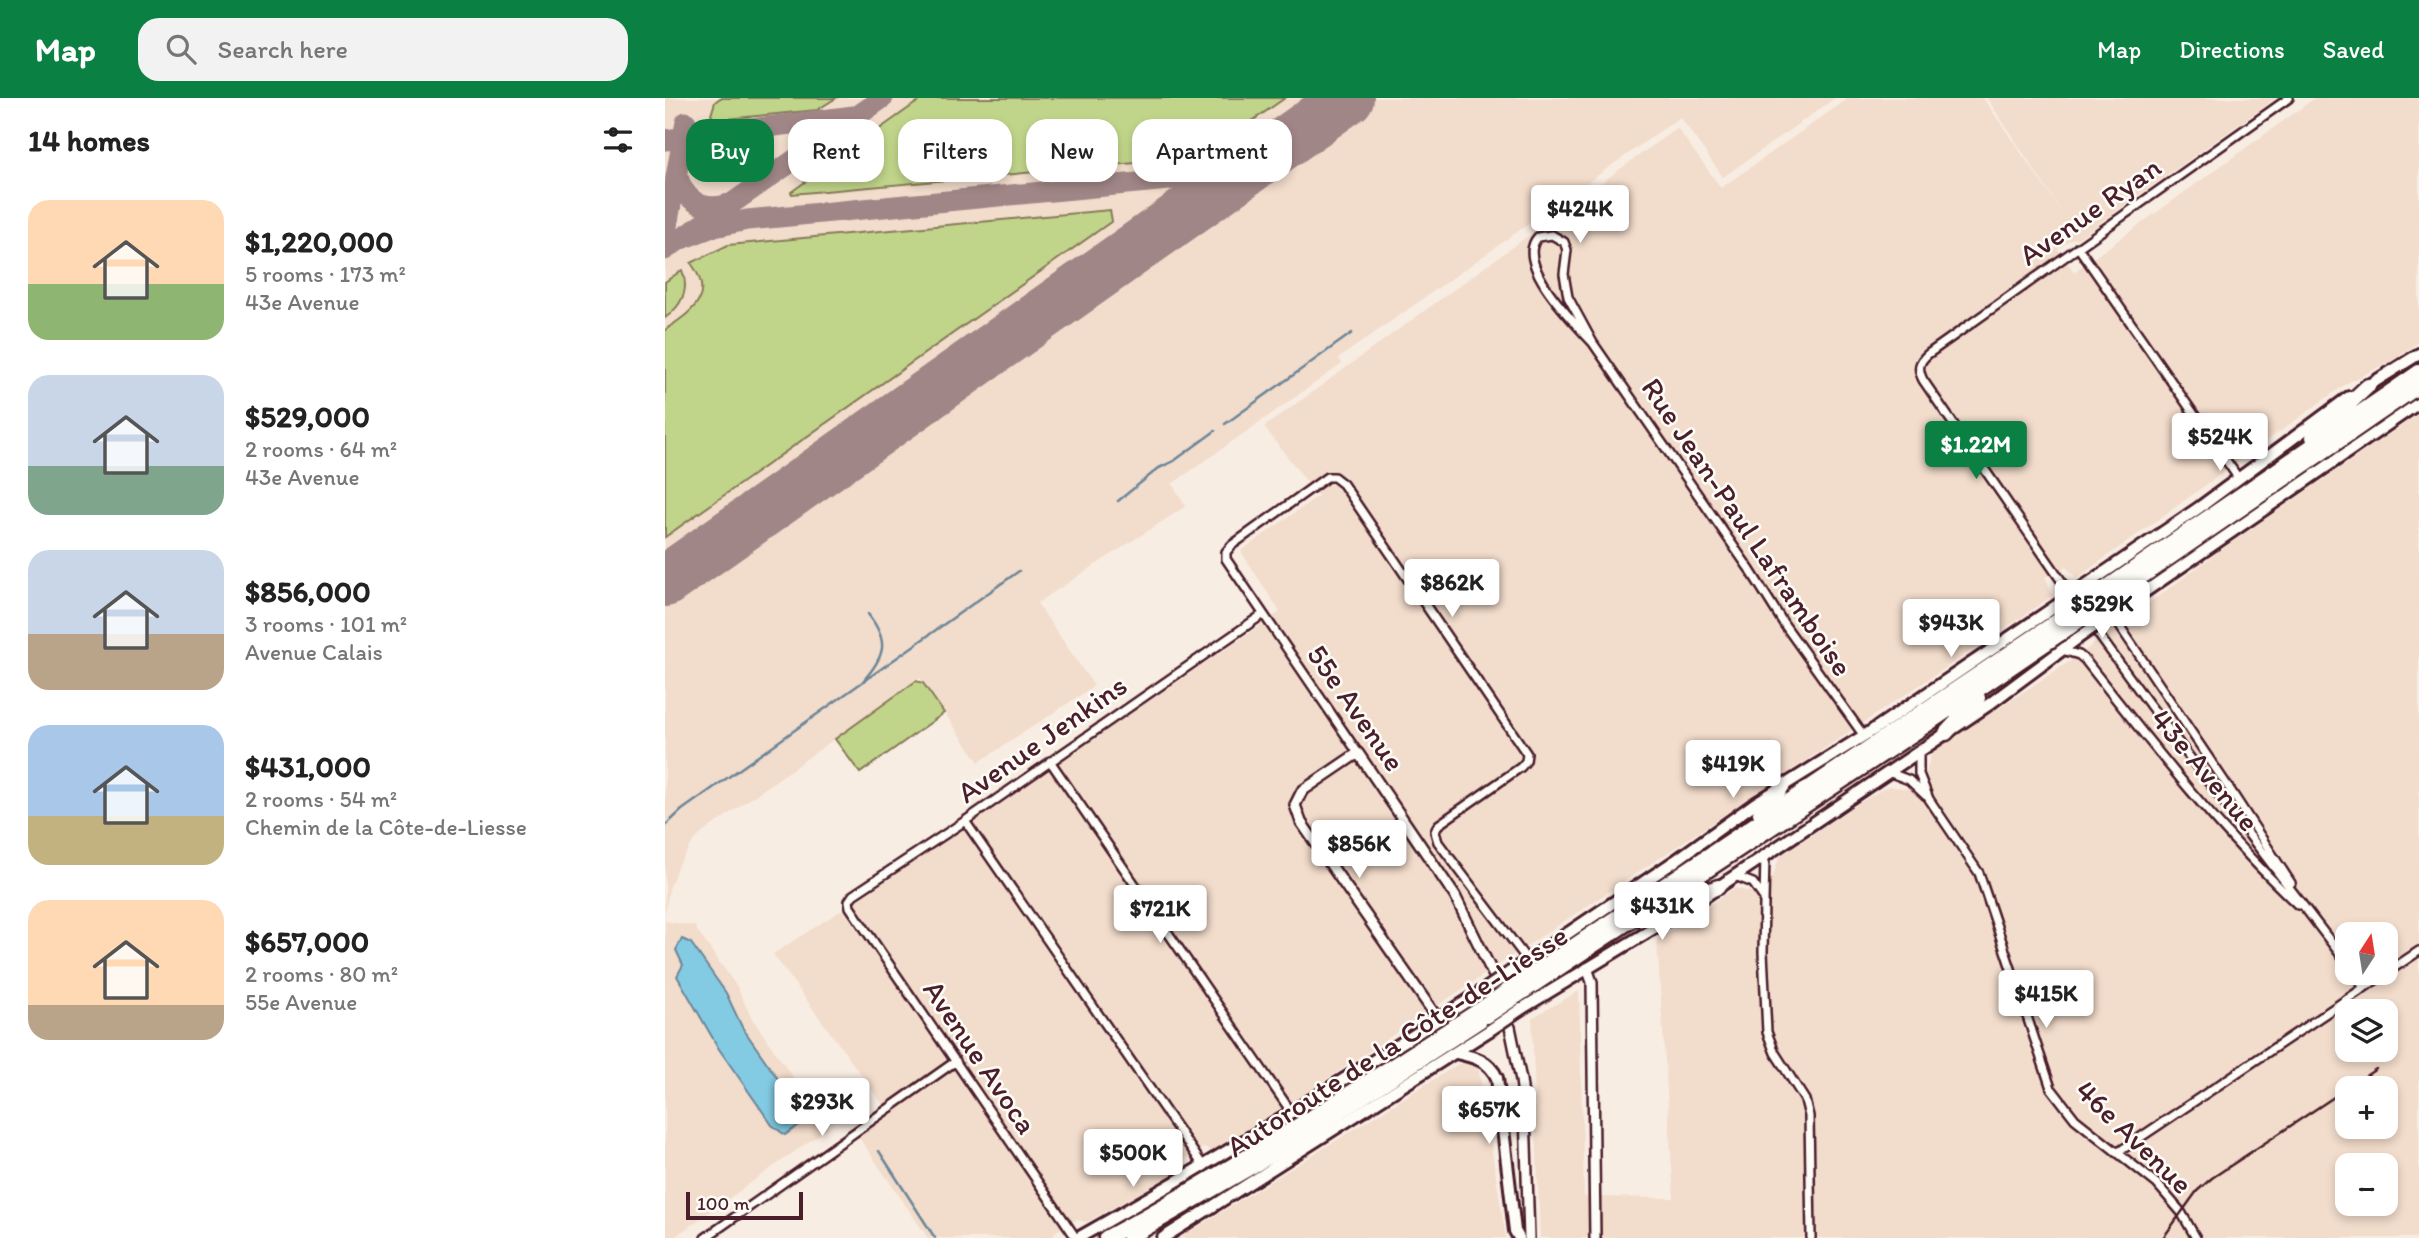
<!DOCTYPE html>
<meta charset="utf-8">
<style>
body{margin:0;font-family:Itim,sans-serif;background:#f2f2f2;color:#222;height:100vh;display:flex;flex-direction:column;font-size:26px;white-space:nowrap}
*{box-sizing:border-box;margin:0}
p{font-size:23px;color:#767676}
.icon{flex:none;width:38px;height:38px;fill:none;stroke:currentColor;stroke-width:2;stroke-linecap:round;stroke-linejoin:round}
.map{position:relative;flex:1;overflow:hidden}
.sheet{display:flex;flex-direction:column;background:#fff;width:665px}
.sheet>*{flex:none}
.banner{position:absolute;left:21px;top:21px;width:665px;height:63px;display:flex;gap:14px}
.needle{width:46px;rotate:12deg}
.buttons{position:absolute;left:1670px;top:824px;display:grid;gap:14px}
.buttons a{display:grid;place-items:center;width:63px;height:63px;border-radius:14px;background:#fff;box-shadow:0 4px 10px #0003;font-size:35px}
.scale{position:absolute;left:21px;bottom:18px;width:117px;box-sizing:border-box;padding-left:7px;border:4px solid #4a1f2b;border-top:0;font-size:19px;line-height:24px;white-space:nowrap;color:#4a1f2b;-webkit-text-stroke:5px #fdfcf7;paint-order:stroke}
.price{position:absolute;translate:-50% -60px;padding:0 16px;border-radius:7px;background:#fff;color:#222;font-size:23px;line-height:46px;filter:drop-shadow(0 2px 4px #0008)}
.price::after{content:'';position:absolute;left:50%;top:42px;width:21px;height:16px;margin-left:-10px;background:inherit;clip-path:polygon(0 0,100% 0,50% 100%)}
.price.selected{background:#0b8043;color:#fff}
ul{padding:0;list-style:none}
li{display:flex;align-items:center;gap:21px;height:175px;padding:0 28px}
li span{display:grid;place-items:center;flex:none;width:196px;height:140px;border-radius:21px;color:#555}
li>.icon{margin-inline-start:auto}
span .icon{width:84px;height:84px;fill:#fffc;stroke-width:1}
li b{font-size:30px}
h2{display:flex;justify-content:space-between;align-items:center;height:84px;padding:0 28px;font-size:30px}
.chip{padding:0 24px;border-radius:21px;background:#fff;box-shadow:0 4px 10px #0003;font-size:24px;line-height:63px}
.chip.selected{background:#0b8043;color:#fff}
header{display:flex;align-items:center;gap:42px;box-sizing:border-box;height:98px;padding:0 35px;background:#0b8043;color:#fff}
header strong{font-size:33px}
nav{display:flex;gap:38px;margin-inline-start:auto;font-size:24px}
.search{width:490px;height:63px;background:#f2f2f2;display:flex;align-items:center;gap:18px;box-sizing:border-box;padding:0 24px;border-radius:21px;color:#767676;font-size:26px}
main{display:flex;flex:1;min-height:0}
.map>svg:first-child{display:block}
.built{fill:#f2dccb;fill-rule:evenodd}
.green{fill:#c1d58a;stroke:#867a5a;stroke-width:2}
.water{fill:#83cbe3;stroke:#6c8699;stroke-width:2}
.lines{fill:none;stroke-linecap:round;stroke-linejoin:round}
.stream{stroke:#6c8699;stroke-width:2.5}
.taxiway{stroke:#a18687;stroke-width:21}
.runway{stroke:#a18687;stroke-width:52}
.minor-casing{stroke:#4a1f2b;stroke-width:12}
.tertiary-casing{stroke:#4a1f2b;stroke-width:14}
.secondary-casing{stroke:#4a1f2b;stroke-width:16}
.motorway-casing{stroke:#4a1f2b;stroke-width:19}
.minor{stroke:#fdfcf7;stroke-width:7}
.tertiary{stroke:#fdfcf7;stroke-width:9}
.secondary{stroke:#fdfcf7;stroke-width:10}
.motorway{stroke:#fdfcf7;stroke-width:14}
.rail{stroke:#4a1f2b;stroke-width:2.5}
.secondary-bridge-casing{stroke:#4a1f2b;stroke-width:16;stroke-linecap:butt}
.motorway-bridge-casing{stroke:#4a1f2b;stroke-width:19;stroke-linecap:butt}
.secondary-bridge{stroke:#fdfcf7;stroke-width:10}
.motorway-bridge{stroke:#fdfcf7;stroke-width:14}
.labels{text-anchor:middle;stroke-width:5;stroke-linejoin:round;paint-order:stroke}
.street-label{font-size:30px;fill:#4a1f2b;stroke:#fdfcf7}
</style>
<header>
<strong>Map</strong>
<div class="search"><svg class="icon" aria-label="search" viewBox="0 0 24 24"><circle cx="10" cy="10" r="6"/><path d="M15 15l6 6"/></svg>Search here</div>
<nav><a>Map</a><a>Directions</a><a>Saved</a></nav>
</header>
<main>
<section class="sheet">
<h2>14 homes<svg class="icon" aria-label="filters" viewBox="0 0 24 24"><path d="M4 7h16M4 17h16"/><circle cx="9" cy="7" r="2"/><circle cx="15" cy="17" r="2"/></svg></h2>
<ul>
<li><span style="background:linear-gradient(#ffd9b3 60%,#8fb573 0)"><svg class="icon" aria-label="home" viewBox="0 0 24 24"><path d="M3 11l9-7 9 7M6 9v11h12V9"/></svg></span><div><b>$1,220,000</b><p>5 rooms · 173 m²</p><p>43e Avenue</p></div></li>
<li><span style="background:linear-gradient(#c9d6e8 65%,#7fa58c 0)"><svg class="icon" aria-label="home" viewBox="0 0 24 24"><path d="M3 11l9-7 9 7M6 9v11h12V9"/></svg></span><div><b>$529,000</b><p>2 rooms · 64 m²</p><p>43e Avenue</p></div></li>
<li><span style="background:linear-gradient(#c9d6e8 60%,#b9a48a 0)"><svg class="icon" aria-label="home" viewBox="0 0 24 24"><path d="M3 11l9-7 9 7M6 9v11h12V9"/></svg></span><div><b>$856,000</b><p>3 rooms · 101 m²</p><p>Avenue Calais</p></div></li>
<li><span style="background:linear-gradient(#a9c7e8 65%,#c2b280 0)"><svg class="icon" aria-label="home" viewBox="0 0 24 24"><path d="M3 11l9-7 9 7M6 9v11h12V9"/></svg></span><div><b>$431,000</b><p>2 rooms · 54 m²</p><p>Chemin de la Côte-de-Liesse</p></div></li>
<li><span style="background:linear-gradient(#ffd9b3 75%,#b9a48a 0)"><svg class="icon" aria-label="home" viewBox="0 0 24 24"><path d="M3 11l9-7 9 7M6 9v11h12V9"/></svg></span><div><b>$657,000</b><p>2 rooms · 80 m²</p><p>55e Avenue</p></div></li>
</ul>
</section>
<div class="map">
<svg width="1754" height="1140" viewBox="0 0 1754 1140">
<rect width="100%" height="100%" fill="#f8ede3"/>
<filter id="ink" filterUnits="userSpaceOnUse"><feTurbulence type="fractalNoise" baseFrequency=".0143" numOctaves="2"/><feDisplacementMap in="SourceGraphic" scale="14" xChannelSelector="R" yChannelSelector="G"/><feConvolveMatrix kernelMatrix="1 2 1 2 8 2 1 2 1" color-interpolation-filters="sRGB"/></filter>
<g filter="url(#ink)">
<!-- built -->
<path class="built" d="M0 0H1170L1058 79 1015 19 674 260 677 266 507 386 521 408 372 505 429 588 314 664 255 580 37 735 28 744 12 769 4 791 0 816Z
M1184 0H1318L1401 120 1322 0H1611L1412 141 1408 140 1393 151 1409 174 1650 0H1754V244L1726 263 1682 285 1412 480 1401 469 1380 479 1388 497 1351 523 656 985 549 1053 538 1050 518 1062 514 1073 422 1124 411 1122 391 1133 388 1140H263L193 1038 224 1015 108 856 191 803 615 514 576 453 653 398 599 329 1012 30 1056 90Z
M1754 316V1140H875L867 920 914 893 919 1099 1009 1100 992 842 1070 790 1085 794 1108 779 1114 759 1194 705 1223 688 1244 691 1261 675 1267 654 1407 562 1563 447ZM1682 836H1720V875H1682ZM1682 914H1720V952H1682ZM1682 990H1720V1029H1682ZM1682 1068H1720V1106H1682Z
M0 823 29 828 72 889 86 919 163 1030 8 1140H0Z
M795 965 813 968 841 1140H515Z"/>
<!-- green -->
<path class="green" d="M55 0H171L152 12 51 22 46 17 50 4Z
M258 0H620L564 39 504 62 127 96 126 94Z
M102 44 103 47 62 75 59 76 45 64 42 57 47 51Z
M445 112 447 123 0 439V232C27 213 51 199 26 165L63 147Z
M17 172C25 192 16 208 0 220V184Z
M251 583 258 585 279 615 195 675 170 641Z"/>
<!-- water -->
<path class="water" d="M17 841 26 845 61 895 77 929 138 1017 137 1025 120 1037 107 1027 54 951 12 878 18 867 11 852Z"/>
<g class="lines">
<!-- stream -->
<path class="stream" d="M560 326 687 235
M453 403 494 370 509 363 550 333
M198 583C221 557 224 543 203 516
M1 727 17 712 354 473
M214 1053 270 1140"/>
<!-- taxiway -->
<path class="taxiway" d="M0 42 189 18
M12 75C18 102 38 115 64 106
M0 139 21 24
M14 142 45 130 82 122 504 82C570 68 626 41 679 0
M0 152 218 0"/>
<!-- runway -->
<path class="runway" d="M0 483 683 0"/>
<!-- minor casing -->
<g class="minor-casing">
<path id="minor" d="M1413 149 1574 381
M928 245C910 225 848 165 873 139L887 137 899 144 902 152 899 176 903 199 928 245 1085 472 1119 526 1199 638
M1402 491 1258 282C1252 270 1254 264 1263 256L1624 0
M1456 510 1454 524 1456 530 1566 693 1626 785
M1433 536 1484 606 1682 865
M1397 552 1414 557 1420 562C1487 647 1554 733 1633 807
M1254 654V676L1264 701 1314 775 1386 990 1410 1021 1492 1086 1516 1114 1531 1140
M693 655 561 461V454L567 447 662 379H669L678 386 862 656 861 663 856 669 773 727 770 734 773 744 863 863
M385 663 627 1015
M1223 674 1244 682 1261 698
M300 723 539 1069
M1100 757 1098 854 1102 934 1110 955 1140 1002 1144 1018 1146 1140
M1070 778 1088 785 1098 799
M1689 875 1699 890
M1452 1055 1754 853
M40 1140 291 963
M411 1140 185 809 184 803 188 797 300 723 597 517"/>
</g>
<!-- tertiary casing -->
<g class="tertiary-casing">
<path id="tertiary" d="M922 870 927 884 930 1140
M773 921 636 724 630 707 637 693 693 655 790 798 828 876
M845 929 856 982 860 1015 864 1140"/>
</g>
<!-- secondary casing -->
<g class="secondary-casing">
<path id="secondary" d="M1698 291 1754 256
M1421 487 1535 409 1684 299
M1443 519 1754 305
M844 875 1010 763 1089 706 1208 632 1391 508
M856 911 1027 807 1323 607 1413 540
M791 955C809 959 824 962 832 980L850 1133 854 1140
M413 1140C551 1063 683 980 816 894
M498 1140 825 932"/>
</g>
<!-- motorway casing -->
<g class="motorway-casing">
<path id="motorway" d="M1648 339 1703 288
M1429 498 1754 274
M1436 507 1754 288
M1281 635 1313 600
M1095 715 1106 705 1118 687
M989 814 1053 789
M849 888 1398 519
M852 898 1257 630 1405 529
M441 1140C571 1069 696 989 820 908
M464 1140 624 1047 822 918"/>
</g>
<!-- minor -->
<use href="#minor" class="minor"/>
<!-- tertiary -->
<use href="#tertiary" class="tertiary"/>
<!-- secondary -->
<use href="#secondary" class="secondary"/>
<!-- motorway -->
<use href="#motorway" class="motorway"/>
<!-- rail -->
<path class="rail" d="M1498 1140 1532 1093 1547 1080 1711 971"/>
<!-- secondary-bridge casing -->
<g class="secondary-bridge-casing">
<path id="secondary-bridge" d="M1391 508 1421 487
M1413 540 1443 519
M816 894 844 875
M825 932 856 911"/>
</g>
<!-- motorway-bridge casing -->
<g class="motorway-bridge-casing">
<path id="motorway-bridge" d="M1398 519 1429 498
M1405 529 1436 507
M820 908 849 888
M822 918 852 898"/>
</g>
<!-- secondary-bridge -->
<use href="#secondary-bridge" class="secondary-bridge"/>
<!-- motorway-bridge -->
<use href="#motorway-bridge" class="motorway-bridge"/>
</g>
</g>
<g class="labels">
<!-- street labels -->
<g class="street-label">
<text transform="translate(1425 113) rotate(-35)" y="10">Avenue Ryan</text>
<text transform="translate(1082 429) rotate(56)" y="10">Rue Jean-Paul Laframboise</text>
<text transform="translate(691 610) rotate(55)" y="10">55e Avenue</text>
<text transform="translate(377 641) rotate(-35)" y="10">Avenue Jenkins</text>
<text transform="translate(1540 672) rotate(50)" y="10">43e Avenue</text>
<text transform="translate(732 943) rotate(-33)" y="10">Autoroute de la Côte-de-Liesse</text>
<text transform="translate(315 959) rotate(56)" y="10">Avenue Avoca</text>
<text transform="translate(1469 1039) rotate(44)" y="10">46e Avenue</text>
</g>
</g>
</svg>
<div class="buttons">
<a><svg class="needle" viewBox="-14 -14 28 28"><path d="M0-13l5 13h-10z" fill="#e53935"/><path d="M0 13l5-13h-10z" fill="#767676"/></svg></a>
<a><svg class="icon" aria-label="layers" viewBox="0 0 24 24"><path d="M12 4l9 5-9 5-9-5zM3 14l9 5 9-5"/></svg></a>
<a>+</a>
<a>−</a>
</div>
<div class="scale">100 m</div>
<b class="price" style="left:915px;top:147px">$424K</b>
<b class="price" style="left:1555px;top:375px">$524K</b>
<b class="price selected" style="left:1311px;top:383px">$1.22M</b>
<b class="price" style="left:787px;top:521px">$862K</b>
<b class="price" style="left:1437px;top:542px">$529K</b>
<b class="price" style="left:1286px;top:561px">$943K</b>
<b class="price" style="left:1068px;top:702px">$419K</b>
<b class="price" style="left:694px;top:782px">$856K</b>
<b class="price" style="left:997px;top:844px">$431K</b>
<b class="price" style="left:495px;top:847px">$721K</b>
<b class="price" style="left:1381px;top:932px">$415K</b>
<b class="price" style="left:157px;top:1040px">$293K</b>
<b class="price" style="left:824px;top:1048px">$657K</b>
<b class="price" style="left:468px;top:1091px">$500K</b>
<div class="banner">
<a class="chip selected">Buy</a>
<a class="chip">Rent</a>
<a class="chip">Filters</a>
<a class="chip">New</a>
<a class="chip">Apartment</a>
</div>
</div>
</main>
